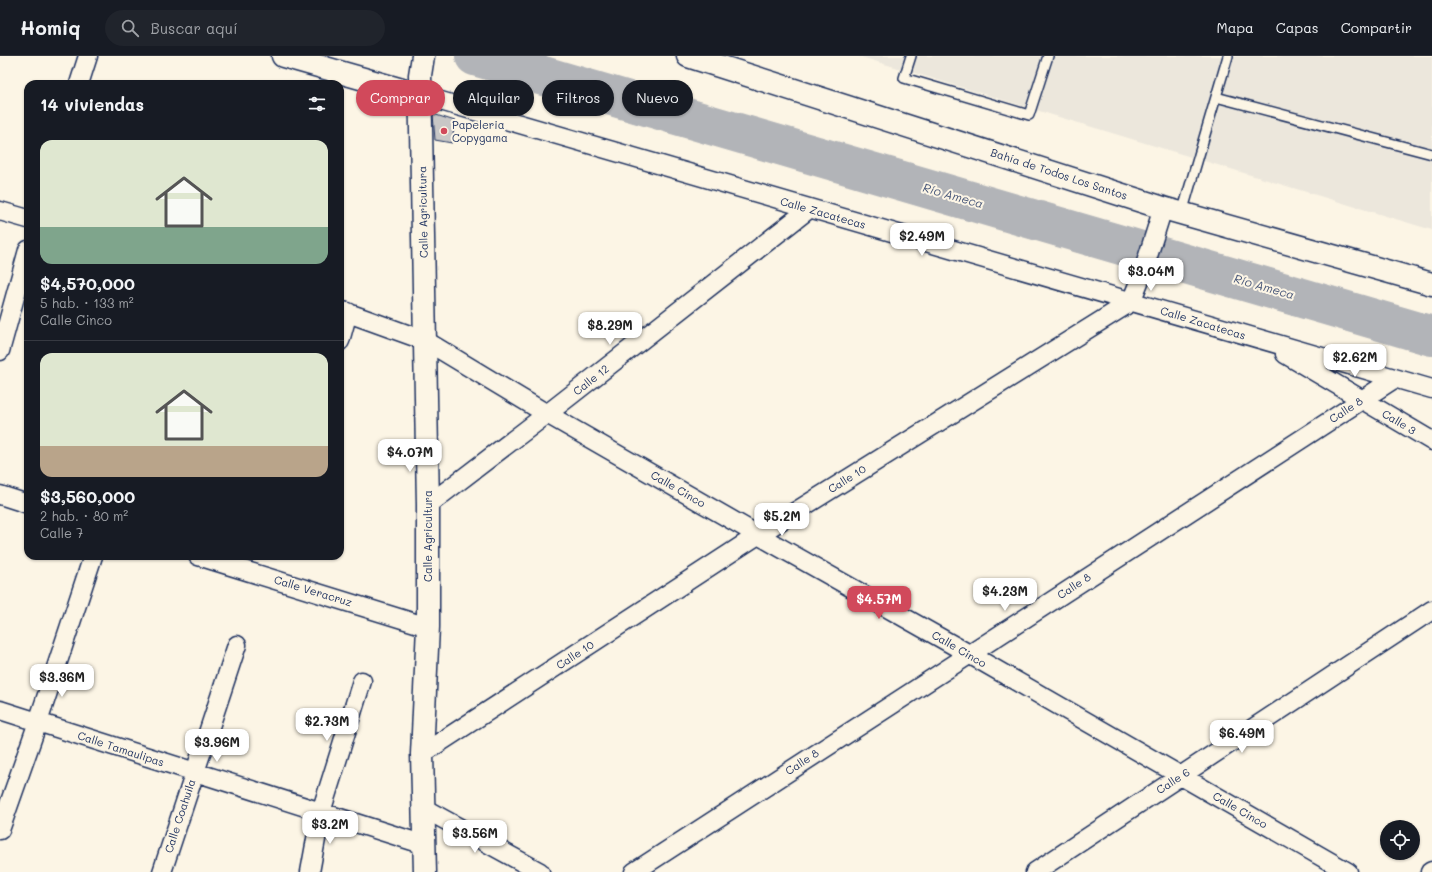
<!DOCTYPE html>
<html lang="es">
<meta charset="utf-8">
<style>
body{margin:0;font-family:Mali,sans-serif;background:#20242c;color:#f1f3f6;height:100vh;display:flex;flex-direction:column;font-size:15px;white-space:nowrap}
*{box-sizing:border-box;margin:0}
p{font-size:13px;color:#9ea1a6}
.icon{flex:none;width:22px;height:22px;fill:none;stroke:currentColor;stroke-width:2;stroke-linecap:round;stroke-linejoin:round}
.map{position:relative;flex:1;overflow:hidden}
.details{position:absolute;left:24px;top:24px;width:320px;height:480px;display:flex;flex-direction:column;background:#171b24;border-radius:12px;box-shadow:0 1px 3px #0004}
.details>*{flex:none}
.hud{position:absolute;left:356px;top:24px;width:380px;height:36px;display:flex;gap:8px}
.fabs{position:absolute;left:1380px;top:764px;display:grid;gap:8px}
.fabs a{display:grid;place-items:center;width:40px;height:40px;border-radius:50%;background:#171b24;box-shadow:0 1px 3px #0004;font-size:20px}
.price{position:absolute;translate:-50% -34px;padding:0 9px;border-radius:8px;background:#fff;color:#222;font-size:13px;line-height:26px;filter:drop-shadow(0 1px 2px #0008)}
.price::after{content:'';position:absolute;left:50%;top:24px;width:12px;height:9px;margin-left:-6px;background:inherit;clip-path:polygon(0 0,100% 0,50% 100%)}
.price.on{background:#d1495b;color:#fff}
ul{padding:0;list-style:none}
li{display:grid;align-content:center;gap:8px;height:212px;padding:0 16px}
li+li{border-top:1px solid #363941}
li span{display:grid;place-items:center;height:124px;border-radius:12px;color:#555}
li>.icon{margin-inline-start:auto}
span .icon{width:72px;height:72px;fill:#fffc;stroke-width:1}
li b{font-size:17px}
h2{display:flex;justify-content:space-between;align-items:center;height:48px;padding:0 16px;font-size:17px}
.chip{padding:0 14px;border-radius:18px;background:#171b24;box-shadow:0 1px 3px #0004;font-size:14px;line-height:36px}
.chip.on{background:#d1495b;color:#fff}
header{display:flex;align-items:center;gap:24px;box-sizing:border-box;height:56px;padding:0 20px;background:#171b24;border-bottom:1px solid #363941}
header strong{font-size:19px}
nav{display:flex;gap:22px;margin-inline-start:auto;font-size:14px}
.search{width:280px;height:36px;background:#20242c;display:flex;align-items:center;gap:10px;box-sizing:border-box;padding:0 14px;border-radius:22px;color:#9ea1a6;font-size:15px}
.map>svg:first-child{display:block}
.built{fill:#ece7dc}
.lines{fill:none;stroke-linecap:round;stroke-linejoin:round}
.river{stroke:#b2b4b8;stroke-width:40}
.building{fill:#c8c7c6;stroke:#1b2f5e}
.lane-casing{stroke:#1b2f5e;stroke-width:12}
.street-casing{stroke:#1b2f5e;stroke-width:21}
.secondary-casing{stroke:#1b2f5e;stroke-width:25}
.lane{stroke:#fcf5e5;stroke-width:9}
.street{stroke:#fcf5e5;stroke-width:18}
.secondary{stroke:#fcf5e5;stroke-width:22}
.poi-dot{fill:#d1495b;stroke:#fcf5e5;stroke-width:1.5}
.labels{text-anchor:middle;stroke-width:4;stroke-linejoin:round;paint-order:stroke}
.poi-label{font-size:11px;fill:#1b2f5e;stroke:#fcf5e5;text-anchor:start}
.street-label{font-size:11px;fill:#1b2f5e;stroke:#fcf5e5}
.water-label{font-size:12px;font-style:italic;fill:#485779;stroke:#fcf5e5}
</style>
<header>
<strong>Homiq</strong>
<div class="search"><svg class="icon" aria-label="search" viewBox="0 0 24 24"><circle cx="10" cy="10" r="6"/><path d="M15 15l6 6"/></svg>Buscar aquí</div>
<nav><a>Mapa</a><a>Capas</a><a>Compartir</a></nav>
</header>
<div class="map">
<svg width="1432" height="816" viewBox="0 0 1432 816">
<rect width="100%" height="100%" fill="#fcf5e5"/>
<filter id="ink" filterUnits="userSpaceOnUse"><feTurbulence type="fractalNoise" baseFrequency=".025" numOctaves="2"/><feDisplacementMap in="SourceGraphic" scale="8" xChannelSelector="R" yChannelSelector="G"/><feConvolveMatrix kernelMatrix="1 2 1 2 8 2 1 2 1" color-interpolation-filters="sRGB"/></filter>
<g filter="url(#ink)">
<!-- built -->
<path class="built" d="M858 0H1432V174Z"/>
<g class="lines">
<!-- river -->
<path class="river" d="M475 0 1432 280"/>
</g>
<!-- building -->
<path class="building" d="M433 58 455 65 452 87 435 84Z"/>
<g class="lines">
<!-- lane casing -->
<g class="lane-casing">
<path id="lane" d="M911 0 904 22 1029 59 1048 0
M1216 41 1432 98
M1182 157 1228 0"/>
</g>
<!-- street casing -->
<g class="street-casing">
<path id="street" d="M79 28 88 0
M420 39 1432 333
M0 155 28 163
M340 254 426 285 547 358 758 479 969 598 1348 816
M340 285 348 256
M0 295 28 194
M1285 298 1432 385
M0 439 28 448
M428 449 547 358 809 153
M198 500 428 571
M0 654 425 789
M422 698 758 479 1131 246 1143 216 1163 152
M425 753 540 816
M0 774 38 666 93 500
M162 816 237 589
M310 816 321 756 362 625
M634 816 1394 323
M1035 816 1432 554
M1430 816 1432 815"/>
</g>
<!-- secondary casing -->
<g class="secondary-casing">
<path id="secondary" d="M283 0 420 39
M423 0 420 19 428 449V571L422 698 425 816
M688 0 1163 152 1432 228"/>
</g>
<!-- lane -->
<use href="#lane" class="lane"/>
<!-- street -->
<use href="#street" class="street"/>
<!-- secondary -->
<use href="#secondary" class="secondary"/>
</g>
</g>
<!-- markers -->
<circle class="poi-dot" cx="444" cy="75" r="4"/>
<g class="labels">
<!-- poi labels -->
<g class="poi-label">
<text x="452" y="73">Papeleria<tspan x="452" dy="13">Copygama</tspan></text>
</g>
<!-- street labels -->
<g class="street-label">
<text transform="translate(1059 118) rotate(18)" y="4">Bahía de Todos Los Santos</text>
<text transform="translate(423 156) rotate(-91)" y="4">Calle Agricultura</text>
<text transform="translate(823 157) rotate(16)" y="4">Calle Zacatecas</text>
<text transform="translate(1203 267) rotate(17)" y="4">Calle Zacatecas</text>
<text transform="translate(591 324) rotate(-38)" y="4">Calle 12</text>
<text transform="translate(1346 354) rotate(-33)" y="4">Calle 8</text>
<text transform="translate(1399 366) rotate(31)" y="4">Calle 3</text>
<text transform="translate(847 423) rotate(-32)" y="4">Calle 10</text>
<text transform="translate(678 433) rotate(30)" y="4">Calle Cinco</text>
<text transform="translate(428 480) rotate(-90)" y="4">Calle Agricultura</text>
<text transform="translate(1074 530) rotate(-33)" y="4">Calle 8</text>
<text transform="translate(313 535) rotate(17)" y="4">Calle Veracruz</text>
<text transform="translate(959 593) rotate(30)" y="4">Calle Cinco</text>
<text transform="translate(575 599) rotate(-33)" y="4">Calle 10</text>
<text transform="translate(121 693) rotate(18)" y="4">Calle Tamaulipas</text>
<text transform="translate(802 706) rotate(-33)" y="4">Calle 8</text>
<text transform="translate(1173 725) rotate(-33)" y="4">Calle 6</text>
<text transform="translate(1240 754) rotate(30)" y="4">Calle Cinco</text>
<text transform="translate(180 760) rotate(-72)" y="4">Calle Coahuila</text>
</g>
<!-- water labels -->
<g class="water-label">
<text transform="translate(953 140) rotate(16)" y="4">Río Ameca</text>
<text transform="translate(1264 231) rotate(16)" y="4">Río Ameca</text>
</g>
</g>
</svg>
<div class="fabs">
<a><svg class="icon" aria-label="locate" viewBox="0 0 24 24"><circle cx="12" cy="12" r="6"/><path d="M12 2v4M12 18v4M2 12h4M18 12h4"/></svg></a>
</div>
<b class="price" style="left:922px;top:201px">$2.49M</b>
<b class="price" style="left:1151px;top:236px">$3.04M</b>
<b class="price" style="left:610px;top:290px">$8.29M</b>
<b class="price" style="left:1355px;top:322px">$2.62M</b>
<b class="price" style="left:410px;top:417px">$4.07M</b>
<b class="price" style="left:782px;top:481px">$5.2M</b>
<b class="price" style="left:1005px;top:556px">$4.23M</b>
<b class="price on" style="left:879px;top:564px">$4.57M</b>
<b class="price" style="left:62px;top:642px">$3.36M</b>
<b class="price" style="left:327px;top:686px">$2.73M</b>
<b class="price" style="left:1242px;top:698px">$6.49M</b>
<b class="price" style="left:217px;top:707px">$3.96M</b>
<b class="price" style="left:330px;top:789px">$3.2M</b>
<b class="price" style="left:475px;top:798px">$3.56M</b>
<div class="hud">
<a class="chip on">Comprar</a>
<a class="chip">Alquilar</a>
<a class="chip">Filtros</a>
<a class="chip">Nuevo</a>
</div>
<section class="details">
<h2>14 viviendas<svg class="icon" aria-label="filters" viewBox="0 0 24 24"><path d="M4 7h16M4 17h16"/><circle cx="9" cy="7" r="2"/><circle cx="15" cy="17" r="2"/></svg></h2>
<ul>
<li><span style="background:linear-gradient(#dfe7d0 70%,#7fa58c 0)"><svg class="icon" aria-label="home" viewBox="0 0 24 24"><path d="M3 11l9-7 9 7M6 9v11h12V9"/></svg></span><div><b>$4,570,000</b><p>5 hab. · 133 m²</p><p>Calle Cinco</p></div></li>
<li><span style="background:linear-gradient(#dfe7d0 75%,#b9a48a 0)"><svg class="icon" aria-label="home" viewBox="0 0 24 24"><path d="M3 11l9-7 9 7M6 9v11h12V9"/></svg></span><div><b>$3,560,000</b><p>2 hab. · 80 m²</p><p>Calle 7</p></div></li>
</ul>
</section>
</div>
